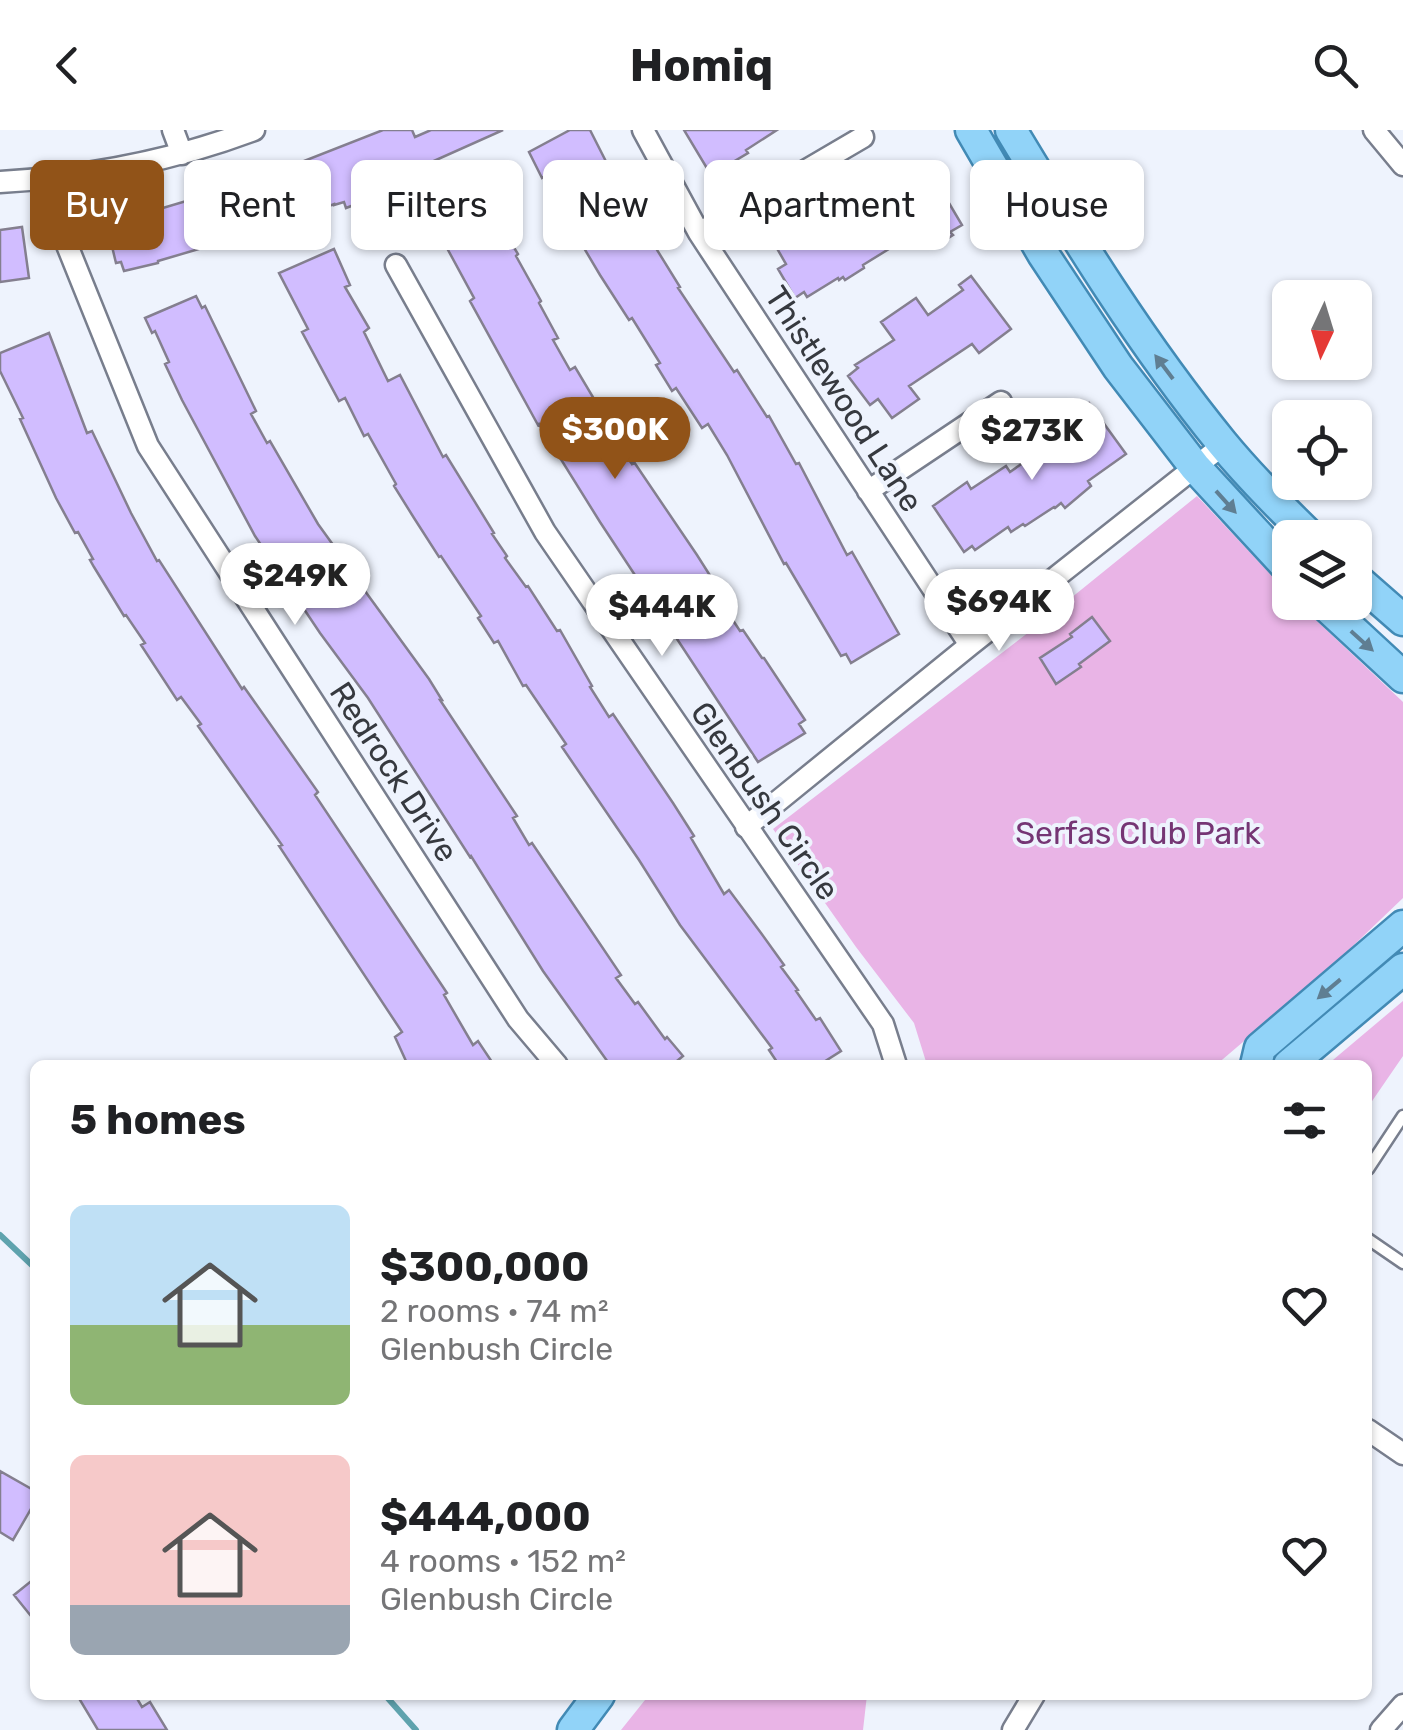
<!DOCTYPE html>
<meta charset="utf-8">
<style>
body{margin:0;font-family:Rubik,sans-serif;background:#f6f6f6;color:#202124;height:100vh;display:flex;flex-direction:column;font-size:38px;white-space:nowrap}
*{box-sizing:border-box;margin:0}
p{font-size:32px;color:#757577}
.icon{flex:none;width:55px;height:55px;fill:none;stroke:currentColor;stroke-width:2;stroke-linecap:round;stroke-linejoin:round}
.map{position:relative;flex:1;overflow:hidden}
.details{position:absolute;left:30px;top:930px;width:1342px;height:640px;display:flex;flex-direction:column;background:#fff;border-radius:15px;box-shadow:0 2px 8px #0004}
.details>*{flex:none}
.guide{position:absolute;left:30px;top:30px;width:1345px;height:90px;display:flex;gap:20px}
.needle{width:65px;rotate:184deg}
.controls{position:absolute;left:1272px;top:150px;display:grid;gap:20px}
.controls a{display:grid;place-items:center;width:100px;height:100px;border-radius:15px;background:#fff;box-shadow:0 2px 8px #0004;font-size:50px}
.price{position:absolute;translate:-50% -85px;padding:0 22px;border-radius:35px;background:#fff;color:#222;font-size:32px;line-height:65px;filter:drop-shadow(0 2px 5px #0008)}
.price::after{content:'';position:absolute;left:50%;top:60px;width:30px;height:22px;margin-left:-15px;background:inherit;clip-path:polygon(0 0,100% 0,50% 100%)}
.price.current{background:#915318;color:#fff}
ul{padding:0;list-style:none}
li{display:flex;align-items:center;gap:30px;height:250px;padding:0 40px}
li span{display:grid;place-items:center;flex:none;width:280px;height:200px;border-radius:15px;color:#555}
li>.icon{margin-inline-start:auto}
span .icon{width:120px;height:120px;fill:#fffc;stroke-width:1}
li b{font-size:42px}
h2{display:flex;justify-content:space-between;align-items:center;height:120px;padding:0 40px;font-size:42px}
.chip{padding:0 35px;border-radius:15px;background:#fff;box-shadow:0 2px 8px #0004;font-size:35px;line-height:90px}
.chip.current{background:#915318;color:#fff}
header{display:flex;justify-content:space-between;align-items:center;height:130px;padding:0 40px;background:#fff;font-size:45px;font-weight:700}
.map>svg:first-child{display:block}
.green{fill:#e9b4e6}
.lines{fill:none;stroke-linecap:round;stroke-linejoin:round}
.stream{stroke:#5fa3ae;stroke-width:6}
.building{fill:#d1bdff;stroke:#847f8f;stroke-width:2.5}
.service-casing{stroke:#787e8d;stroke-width:15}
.minor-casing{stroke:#787e8d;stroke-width:25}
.primary-casing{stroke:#428ab5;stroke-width:35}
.service{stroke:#fff;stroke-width:10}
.minor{stroke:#fff;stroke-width:20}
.primary{stroke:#91d3f8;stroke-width:30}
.oneway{fill:#5f7e92}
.labels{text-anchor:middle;stroke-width:8;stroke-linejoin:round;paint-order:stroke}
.street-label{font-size:32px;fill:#36393f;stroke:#eef3fd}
.park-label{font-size:32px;fill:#753574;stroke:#eef3fd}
</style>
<header><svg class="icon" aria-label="back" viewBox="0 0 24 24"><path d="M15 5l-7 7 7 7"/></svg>Homiq<svg class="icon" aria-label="search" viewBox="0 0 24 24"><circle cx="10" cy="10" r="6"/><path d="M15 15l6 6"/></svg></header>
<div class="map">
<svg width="1403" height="1600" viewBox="0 0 1403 1600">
<rect width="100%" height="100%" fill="#eef3fd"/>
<!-- green -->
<path class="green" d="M1197 366 1290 465V472L1298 473 1403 572V768L1333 835 1216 935H927L914 893 856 817 773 699 1029 502Z
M1403 871V926L1368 977V935H1327Z
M649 1565H867L863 1600H621Z"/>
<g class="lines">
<!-- stream -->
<path class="stream" d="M0 1105 35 1138
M385 1565 416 1600"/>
</g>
<!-- building -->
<path class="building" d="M383 0H412L415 7 431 0H503L427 34 428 38 373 62 375 67 346 78 344 72 334 75V74L265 101 267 105 238 115 236 109 226 111 158 131V133L124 141 121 132 116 133 109 104 121 101 118 88 146 83 210 64 209 62 246 49 248 53Z
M570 0H590L623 65 680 157 678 158 734 242 737 240 767 287 769 286 796 334 799 333 847 425 852 422 899 504 851 533 846 524 841 526 786 433 784 434 727 325 708 294 702 298 676 258 672 261 656 235 660 233 632 188 629 190 600 145 562 81 564 80 545 46 542 48 529 22Z
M684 0H777L746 20 748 23 711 45Z
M933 46 962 95 950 102 953 105 939 114 936 109 926 116 918 101 863 135 864 138 845 150 843 147 839 150 838 148 807 167 804 162 795 168 778 139 786 134 775 115 801 99 804 104 883 55 892 70Z
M478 59 518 124 516 126 541 171 539 173 558 208 553 210 570 240 575 237 612 299 609 301 632 334 634 332 697 425 723 466 719 469 740 501 743 500 762 528H764L805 590 799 594 805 603 758 632 600 392 539 294 538 295 470 171 474 168 434 94 452 83 448 75Z
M22 97 29 148 0 152V100Z
M334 119 350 155 345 157 369 198 364 202 388 251 400 245 443 327 446 325 494 403 492 404 507 426 505 428 526 457 528 456 557 501 560 500 592 556 590 557 609 587 613 584 673 673 694 706 691 708 724 764 729 760 761 803 784 835 781 837 798 860 796 861 816 890 820 888 841 921 819 935H779L769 920 772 918 680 795 639 730 562 617 566 614 526 555 523 556 498 511 494 513 478 488 481 486 441 426 439 427 414 388 394 356 396 354 368 304 364 306 345 268 339 271 302 202 308 199 279 143Z
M971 146 1011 199 979 223 972 214 909 256 919 269 892 288 878 269 870 275 848 246 858 238 855 235 894 210 881 192 916 168 928 185 963 160 959 155Z
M196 166 202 178 205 176 256 281 251 284 267 313 270 311 318 394 344 430 345 428 357 450 429 549 442 570H440L517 686 513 688 529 715 532 713 621 845 616 848 635 874 638 872 665 909 667 907 683 926 672 935H610L543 841 471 726 470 727 368 568 320 503 255 406 182 270 165 234 169 232 155 201 152 203 145 188Z
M49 203 87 303 92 301 131 383 157 431 159 430 242 559 244 557 318 662 315 665 447 863 444 865 473 915 478 911 494 935H415L406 931 395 907 402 902 279 716 282 715 198 596 201 594 181 567 177 570 141 515 145 513 126 485 124 486 94 437 90 430 93 429 78 402 75 403 56 368 20 289 23 288 0 241V223Z
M1089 273 1126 324 1088 351 1091 356 1065 378 1061 373 1055 378 1054 377 1025 396 1023 394 1011 402 1008 397 975 420 972 416 964 422 933 376 967 352 971 359 1006 336 1010 342 1061 306 1055 298Z
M1092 487 1110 511 1079 534 1081 537 1056 554 1040 528 1072 507 1070 504Z
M0 1341 35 1361V1372L13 1410 0 1402Z
M35 1448V1491L14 1465Z
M77 1565H135L142 1577 150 1572 167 1600H98Z"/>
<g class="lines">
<!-- service casing -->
<g class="service-casing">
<path id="service" d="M1368 1039 1403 986
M1368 1109 1403 1133"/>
</g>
<!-- minor casing -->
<g class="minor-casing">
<path id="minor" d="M173 0 182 24
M643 0 699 103 970 515
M1374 0 1403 35
M47 49 48 68 148 316 518 889 557 935
M0 52C87 47 172 31 254 0
M699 103 863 7
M396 135 545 402 883 894 896 935
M868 361 1001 272
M746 697 970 515 1223 315
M1368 1300 1403 1324
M1013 1600 1034 1565
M1381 1600 1403 1575"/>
</g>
<!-- primary casing -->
<g class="primary-casing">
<path id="primary" d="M971 0 1043 124 1118 237 1195 337 1290 440
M1011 0C1076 108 1142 215 1222 313 1249 346 1281 378 1312 408
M1355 448 1403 490
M1322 472 1403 547
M1256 935 1260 918 1403 796
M1289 935 1403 839
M573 1600 599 1565"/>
</g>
<!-- service -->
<use href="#service" class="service"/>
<!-- minor -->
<use href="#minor" class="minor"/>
<!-- primary -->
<use href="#primary" class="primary"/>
</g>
<!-- one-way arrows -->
<defs><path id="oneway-solid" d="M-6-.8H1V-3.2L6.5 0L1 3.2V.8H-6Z" transform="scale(2.5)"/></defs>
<g class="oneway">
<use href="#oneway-solid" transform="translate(1164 237) rotate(-127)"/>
<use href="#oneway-solid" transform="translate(1226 372) rotate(48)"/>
<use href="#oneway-solid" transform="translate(1362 511) rotate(42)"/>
<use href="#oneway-solid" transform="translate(1329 859) rotate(140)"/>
</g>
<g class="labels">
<!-- street labels -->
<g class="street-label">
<text transform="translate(844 269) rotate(57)" y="11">Thistlewood Lane</text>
<text transform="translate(394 642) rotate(57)" y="11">Redrock Drive</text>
<text transform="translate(765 671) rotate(55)" y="11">Glenbush Circle</text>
</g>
<!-- park labels -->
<g class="park-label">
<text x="1138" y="714">Serfas Club Park</text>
</g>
</g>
</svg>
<div class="controls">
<a><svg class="needle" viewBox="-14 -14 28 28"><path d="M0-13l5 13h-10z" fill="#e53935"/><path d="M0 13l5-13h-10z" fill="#757577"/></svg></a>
<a><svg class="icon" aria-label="locate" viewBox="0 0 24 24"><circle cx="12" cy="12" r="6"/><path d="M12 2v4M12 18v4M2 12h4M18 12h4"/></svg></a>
<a><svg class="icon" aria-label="layers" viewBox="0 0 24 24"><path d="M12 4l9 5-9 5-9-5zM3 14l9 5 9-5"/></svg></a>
</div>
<b class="price current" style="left:615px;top:352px">$300K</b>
<b class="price" style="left:1032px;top:353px">$273K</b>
<b class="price" style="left:295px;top:498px">$249K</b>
<b class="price" style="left:999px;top:524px">$694K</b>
<b class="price" style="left:662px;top:529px">$444K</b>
<div class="guide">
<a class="chip current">Buy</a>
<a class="chip">Rent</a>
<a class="chip">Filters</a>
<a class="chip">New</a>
<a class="chip">Apartment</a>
<a class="chip">House</a>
</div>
<section class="details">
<h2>5 homes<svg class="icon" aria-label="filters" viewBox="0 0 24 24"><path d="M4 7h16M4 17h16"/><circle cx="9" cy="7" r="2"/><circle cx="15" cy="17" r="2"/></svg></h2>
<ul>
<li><span style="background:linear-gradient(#bfe0f5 60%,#8fb573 0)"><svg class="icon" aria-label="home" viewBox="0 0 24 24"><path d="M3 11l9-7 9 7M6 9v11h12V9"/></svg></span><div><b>$300,000</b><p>2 rooms · 74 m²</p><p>Glenbush Circle</p></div><svg class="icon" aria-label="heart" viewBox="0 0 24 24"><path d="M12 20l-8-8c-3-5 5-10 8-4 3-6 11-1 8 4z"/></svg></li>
<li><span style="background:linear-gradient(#f6c9c9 75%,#9aa5b1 0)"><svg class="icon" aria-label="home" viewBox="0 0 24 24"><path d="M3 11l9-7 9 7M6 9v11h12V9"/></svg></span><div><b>$444,000</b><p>4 rooms · 152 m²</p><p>Glenbush Circle</p></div><svg class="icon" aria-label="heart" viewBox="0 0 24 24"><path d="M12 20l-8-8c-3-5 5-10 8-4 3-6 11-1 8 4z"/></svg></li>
</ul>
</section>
</div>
